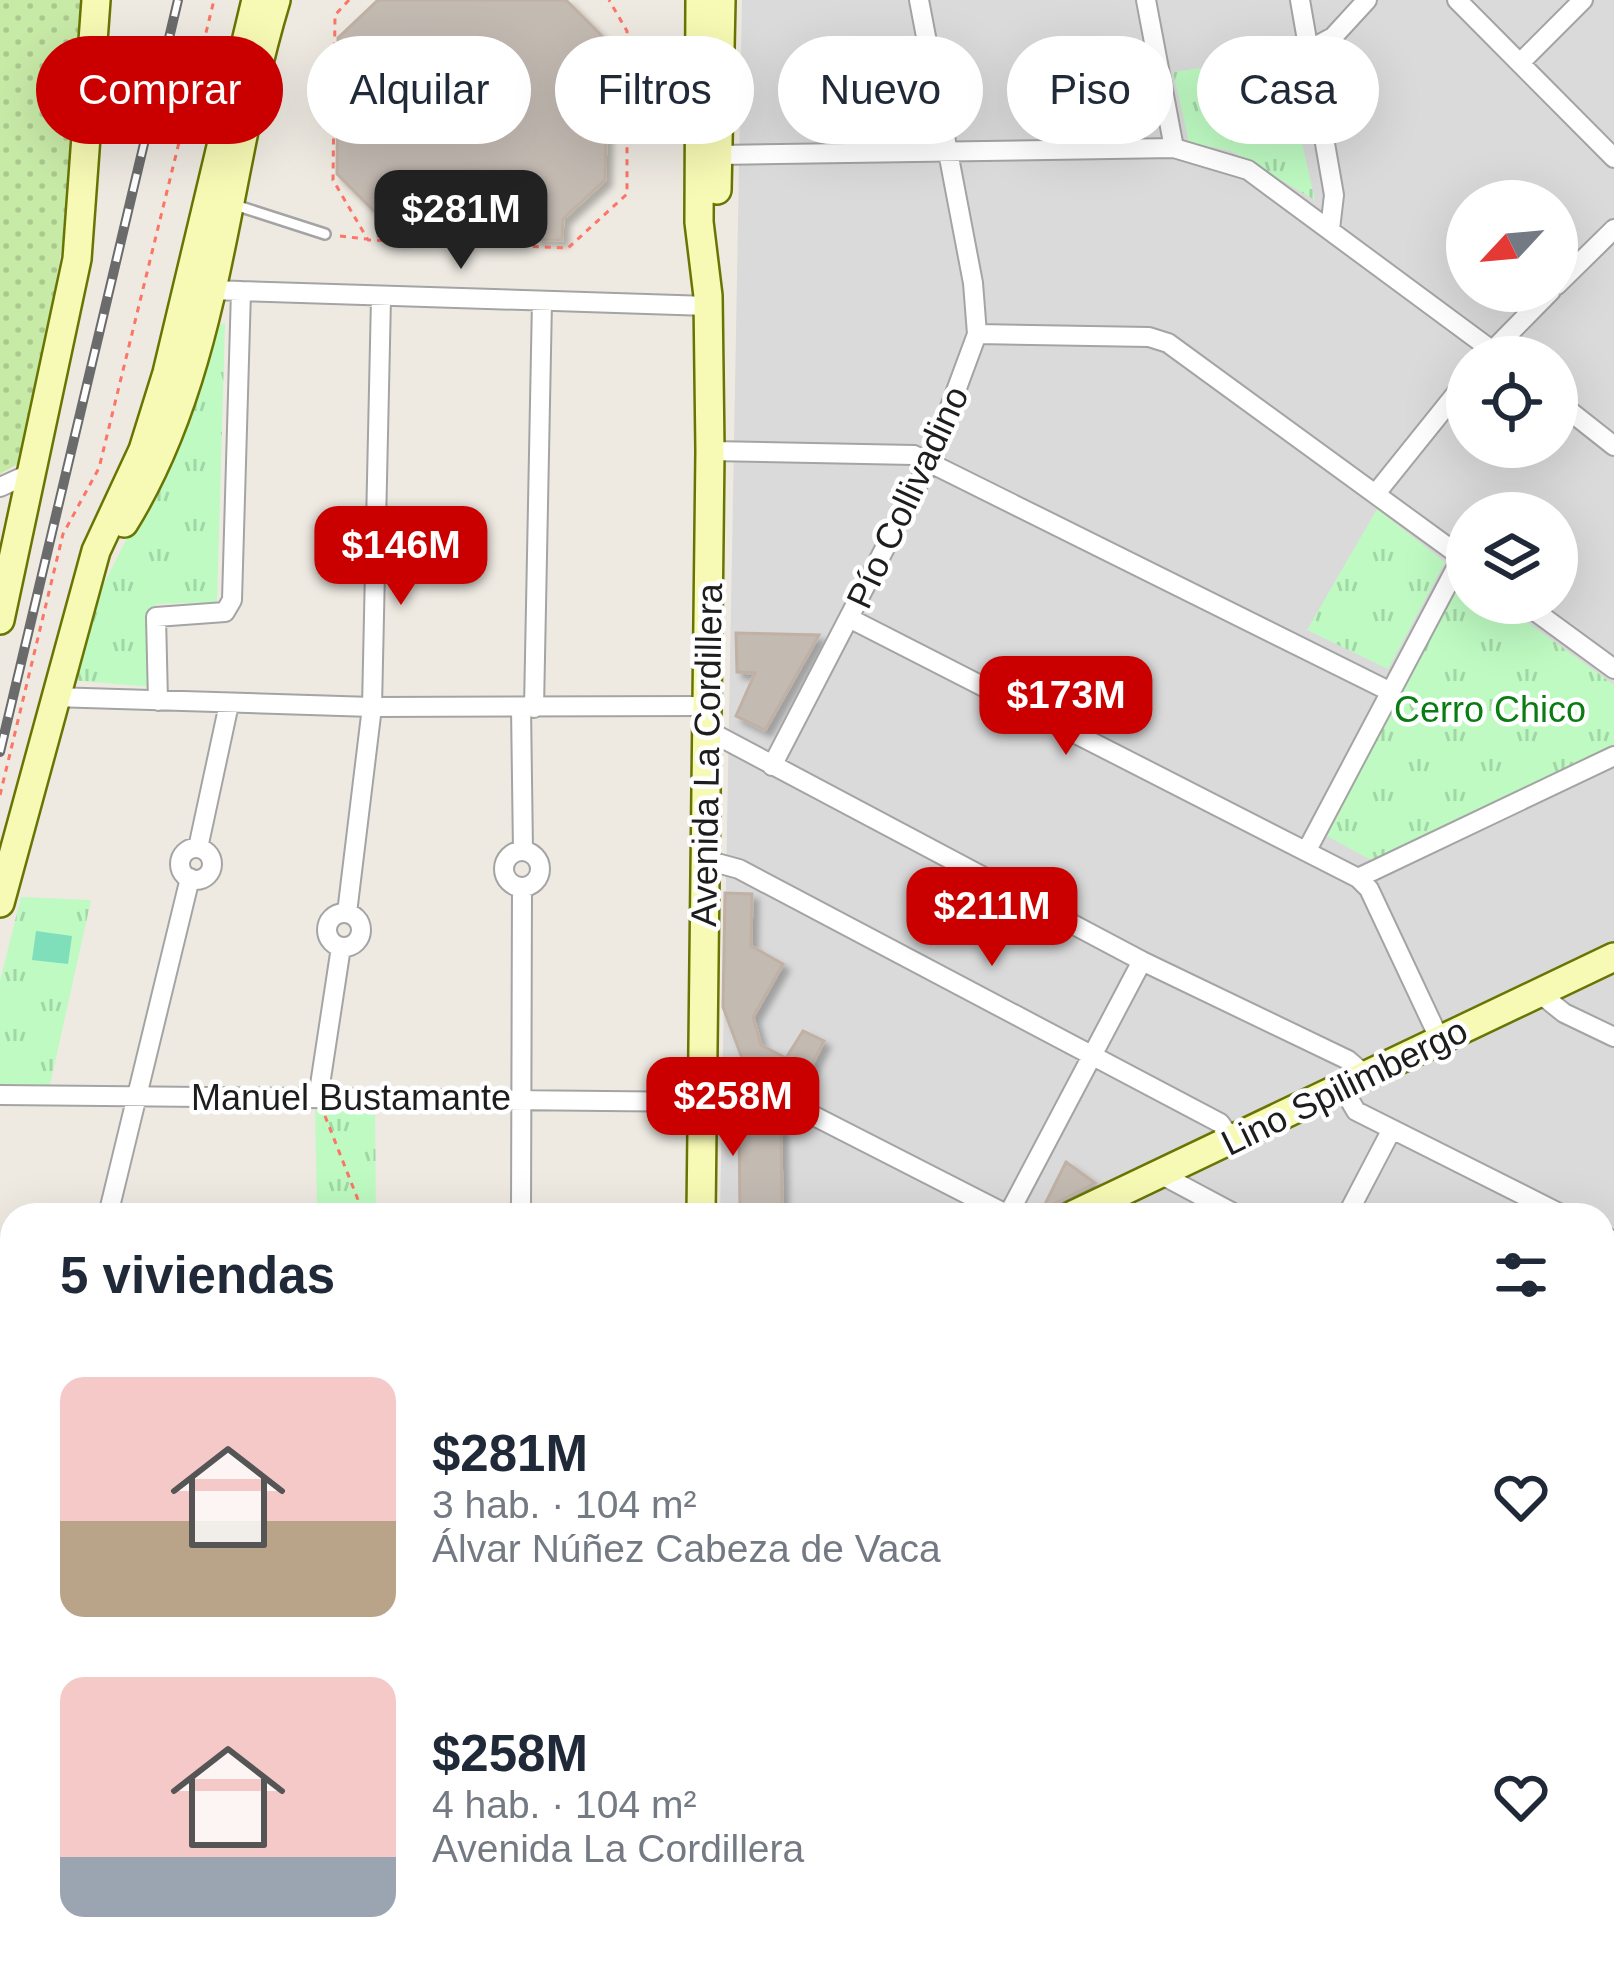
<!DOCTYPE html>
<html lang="es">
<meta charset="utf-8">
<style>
body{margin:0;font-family:Helvetica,sans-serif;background:#f2f2f3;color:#1f2937;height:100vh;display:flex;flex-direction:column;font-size:45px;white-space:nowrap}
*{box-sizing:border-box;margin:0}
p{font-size:39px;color:#747a83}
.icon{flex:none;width:66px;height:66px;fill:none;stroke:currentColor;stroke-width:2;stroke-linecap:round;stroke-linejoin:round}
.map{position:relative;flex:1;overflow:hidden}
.details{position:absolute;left:0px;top:1203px;width:1614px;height:768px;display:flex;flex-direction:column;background:#fff;border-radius:36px 36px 0 0;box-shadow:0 12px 48px #0002}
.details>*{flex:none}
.top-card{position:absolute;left:36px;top:36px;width:1542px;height:108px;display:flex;gap:24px}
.needle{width:78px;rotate:244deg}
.controls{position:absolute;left:1446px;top:180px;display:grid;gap:24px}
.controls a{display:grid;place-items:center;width:132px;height:132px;border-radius:50%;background:#fff;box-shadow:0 12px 48px #0002;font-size:60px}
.price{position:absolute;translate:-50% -102px;padding:0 27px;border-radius:24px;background:#ca0000;color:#fff;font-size:39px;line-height:78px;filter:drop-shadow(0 3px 6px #0008)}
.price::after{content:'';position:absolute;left:50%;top:72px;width:36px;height:27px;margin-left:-18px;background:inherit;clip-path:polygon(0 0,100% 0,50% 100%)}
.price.on{background:#222;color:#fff}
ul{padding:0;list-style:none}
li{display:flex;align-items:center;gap:36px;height:300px;padding:0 60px}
li span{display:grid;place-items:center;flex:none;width:336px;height:240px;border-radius:24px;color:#555}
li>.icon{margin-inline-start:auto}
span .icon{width:144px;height:144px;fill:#fffc;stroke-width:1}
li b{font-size:51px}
h2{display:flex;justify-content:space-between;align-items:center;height:144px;padding:0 60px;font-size:51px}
.pill{padding:0 42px;border-radius:54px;background:#fff;box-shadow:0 12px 48px #0002;font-size:42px;line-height:108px}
.pill.on{background:#ca0000;color:#fff}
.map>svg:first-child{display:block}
.residential{fill:#dbdada;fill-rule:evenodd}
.grass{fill:url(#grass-dots)}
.park{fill:url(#park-tufts)}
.pitch{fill:#7edfba}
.building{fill:#c3bab2;stroke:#c0b1a4;stroke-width:3;filter:url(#shadow)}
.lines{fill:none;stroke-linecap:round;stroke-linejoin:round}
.service-casing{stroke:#a4a4a4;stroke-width:14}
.minor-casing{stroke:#a4a4a4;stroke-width:22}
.secondary-casing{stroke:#697503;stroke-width:32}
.path{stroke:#fc7566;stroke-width:3;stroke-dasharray:6 6;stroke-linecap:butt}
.service{stroke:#fff;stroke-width:9}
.minor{stroke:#fff;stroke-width:18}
.secondary{stroke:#f7fab4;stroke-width:27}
.rail-casing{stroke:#6b6b6b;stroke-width:10}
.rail{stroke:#fff;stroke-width:6;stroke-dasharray:18;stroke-linecap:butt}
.labels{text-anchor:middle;stroke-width:9;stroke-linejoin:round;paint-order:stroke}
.street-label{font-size:36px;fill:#1d1d1d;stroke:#fff}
.park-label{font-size:36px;fill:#097c13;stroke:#fff}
</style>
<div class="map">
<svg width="1614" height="1971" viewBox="0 0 1614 1971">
<defs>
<pattern id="grass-dots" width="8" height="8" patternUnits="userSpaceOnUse" patternTransform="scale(3)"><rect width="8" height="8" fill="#c8eaa7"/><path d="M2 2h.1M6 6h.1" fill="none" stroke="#abc88f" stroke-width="1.8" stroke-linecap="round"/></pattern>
<pattern id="park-tufts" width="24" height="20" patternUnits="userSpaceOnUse" patternTransform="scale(3)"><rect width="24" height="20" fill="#befac2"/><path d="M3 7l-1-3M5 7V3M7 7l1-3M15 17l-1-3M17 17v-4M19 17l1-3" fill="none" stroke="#a3d6a6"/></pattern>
<filter id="shadow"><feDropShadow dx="6" dy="6" stdDeviation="3" flood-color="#0004"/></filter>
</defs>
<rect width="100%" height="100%" fill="#eeeae2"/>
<!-- residential -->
<path class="residential" d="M742 0H1614V1971H709V1959H1602V1215H720ZM1467 201H1557V291H1467ZM1467 357H1557V447H1467ZM1467 513H1557V603H1467Z"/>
<!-- grass -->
<path class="grass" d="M0 0H83L75 172 25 460 0 474Z"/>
<!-- park -->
<path class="park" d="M1282 56 1315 200 1231 151 1189 142 1173 72Z
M225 323 217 602 157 604 147 613 152 687 68 680 89 613 194 406 217 326Z
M1377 509 1445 562 1388 669 1307 630Z
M1459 572 1467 578V603H1501L1614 685V750L1375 862 1323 834Z
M21 897 91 900 50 1085 0 1084V981Z
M375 1105 376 1215H317L315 1106Z"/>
<!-- pitch -->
<path class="pitch" d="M36 931 72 936 68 964 32 960Z"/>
<!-- building -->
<path class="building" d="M378 0H566L608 42 605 180 563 219 562 240H536V224L405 221 404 238 378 236V215L337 174 338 38Z
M736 633 819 635 765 730 736 716 755 673 737 672Z
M725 893 752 894 751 946 783 964 753 1017 761 1045 786 1058 803 1031 824 1041 802 1085 742 1058 723 1007Z
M739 1127H781L782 1210H740Z
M1066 1162 1095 1183 1042 1210Z"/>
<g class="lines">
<!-- service casing -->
<g class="service-casing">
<path id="service" d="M235 205 325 234"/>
</g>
<!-- minor casing -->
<g class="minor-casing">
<path id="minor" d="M1146 0 1174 148
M1300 0 1334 195 1330 229
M1457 0 1614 158
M1309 50 1333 37 1367 0
M1521 62 1583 0
M719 155 1174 148 1248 170 1501 357
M1557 285 1614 229
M211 290 708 306
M977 334 1149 337 1168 343 1467 561
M1486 357 1551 291
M1557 401 1614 446
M710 451 914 455 1391 692
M0 487 29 474
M1377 492 1467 380
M1524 603 1614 669
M849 618 1358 878 1369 889 1439 1038
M53 697 372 707 707 706
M158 701 156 617 225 612 232 600 241 291
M521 707 523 851
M534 708 542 301
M707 730 1142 961 1348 1060 1363 1073
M772 766 930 461 977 334 973 283 919 0
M198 848 229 704
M180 864a16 16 0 1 1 32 0a16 16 0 1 1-32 0Z
M1307 850 1462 557
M504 869a18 18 0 1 1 36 0a18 18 0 1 1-36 0Z
M706 860 739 869 1220 1123 1233 1141
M1358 878 1614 756
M347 913 372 707 381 298
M327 930a17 17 0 1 1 34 0a17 17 0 1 1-34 0Z
M1538 992 1564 1013 1614 1037
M702 1067 732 1074 1008 1215 1142 961
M1342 1087 1356 1111 1563 1215
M0 1095 702 1102
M318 1098 341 947
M1162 1175 1237 1215
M108 1215 190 878
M521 1215 522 887
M1347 1215 1392 1129
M1602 1235 1614 1241
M1602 1405 1614 1411
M0 1525 12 1519
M0 1839H12
M1602 1911 1614 1917
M1048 1959 1072 1971
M219 1971V1959
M977 1971 983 1959
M1296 1971 1302 1959"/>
</g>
<!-- secondary casing -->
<g class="secondary-casing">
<path id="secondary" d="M700 0 699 222 708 296 710 451 701 1215
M717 190 721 0
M124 523C221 366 223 174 276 0
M0 620 77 259 96 0
M0 903 96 551 143 450 167 373 256 0
M1073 1215 1614 957
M0 1707 12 1702
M687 1971V1959"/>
</g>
<!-- path -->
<path class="path" d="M349 0 335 15 333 180 368 240 568 248 627 194V31L609 0
M630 101 675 103
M340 236 366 239
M0 795 63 534 99 468 214 0
M325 1116 364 1215"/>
<!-- service -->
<use href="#service" class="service"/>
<!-- minor -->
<use href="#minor" class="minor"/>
<!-- secondary -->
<use href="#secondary" class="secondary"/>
<!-- rail casing -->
<g class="rail-casing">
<path id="rail" d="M0 752 178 0"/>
</g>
<!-- rail -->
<use href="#rail" class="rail"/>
</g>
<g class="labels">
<!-- street labels -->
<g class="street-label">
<text transform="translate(907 497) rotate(-65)" y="13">Pío Collivadino</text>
<text transform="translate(706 755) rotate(-89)" y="13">Avenida La Cordillera</text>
<text transform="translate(1344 1086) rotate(-26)" y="13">Lino Spilimbergo</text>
<text x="351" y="1110">Manuel Bustamante</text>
</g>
<!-- park labels -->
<g class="park-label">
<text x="1490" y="722">Cerro Chico</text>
</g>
</g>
</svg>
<div class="controls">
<a><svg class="needle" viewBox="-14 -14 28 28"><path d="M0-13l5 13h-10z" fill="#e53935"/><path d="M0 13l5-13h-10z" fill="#747a83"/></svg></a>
<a><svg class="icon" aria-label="locate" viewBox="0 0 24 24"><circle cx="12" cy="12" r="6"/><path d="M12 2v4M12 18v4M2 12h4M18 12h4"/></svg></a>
<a><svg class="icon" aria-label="layers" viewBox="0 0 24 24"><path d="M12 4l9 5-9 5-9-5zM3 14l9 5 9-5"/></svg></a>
</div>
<b class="price on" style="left:461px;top:272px">$281M</b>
<b class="price" style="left:401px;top:608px">$146M</b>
<b class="price" style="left:1066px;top:758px">$173M</b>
<b class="price" style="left:992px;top:969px">$211M</b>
<b class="price" style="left:733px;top:1159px">$258M</b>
<div class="top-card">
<a class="pill on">Comprar</a>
<a class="pill">Alquilar</a>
<a class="pill">Filtros</a>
<a class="pill">Nuevo</a>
<a class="pill">Piso</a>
<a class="pill">Casa</a>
</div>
<section class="details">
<h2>5 viviendas<svg class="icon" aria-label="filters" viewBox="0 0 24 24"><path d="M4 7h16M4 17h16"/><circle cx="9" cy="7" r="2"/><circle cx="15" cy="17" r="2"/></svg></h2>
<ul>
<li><span style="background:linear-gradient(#f6c9c9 60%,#b9a48a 0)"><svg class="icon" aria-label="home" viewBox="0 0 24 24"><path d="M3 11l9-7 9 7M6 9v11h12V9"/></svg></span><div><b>$281M</b><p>3 hab. · 104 m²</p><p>Álvar Núñez Cabeza de Vaca</p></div><svg class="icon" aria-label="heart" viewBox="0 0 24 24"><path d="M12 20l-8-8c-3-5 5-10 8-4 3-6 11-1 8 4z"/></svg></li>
<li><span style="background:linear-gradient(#f6c9c9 75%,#9aa5b1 0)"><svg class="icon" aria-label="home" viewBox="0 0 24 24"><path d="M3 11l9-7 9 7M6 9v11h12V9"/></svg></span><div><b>$258M</b><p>4 hab. · 104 m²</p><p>Avenida La Cordillera</p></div><svg class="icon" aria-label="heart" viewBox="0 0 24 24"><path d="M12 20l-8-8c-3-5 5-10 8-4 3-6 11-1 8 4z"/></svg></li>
</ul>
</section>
</div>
